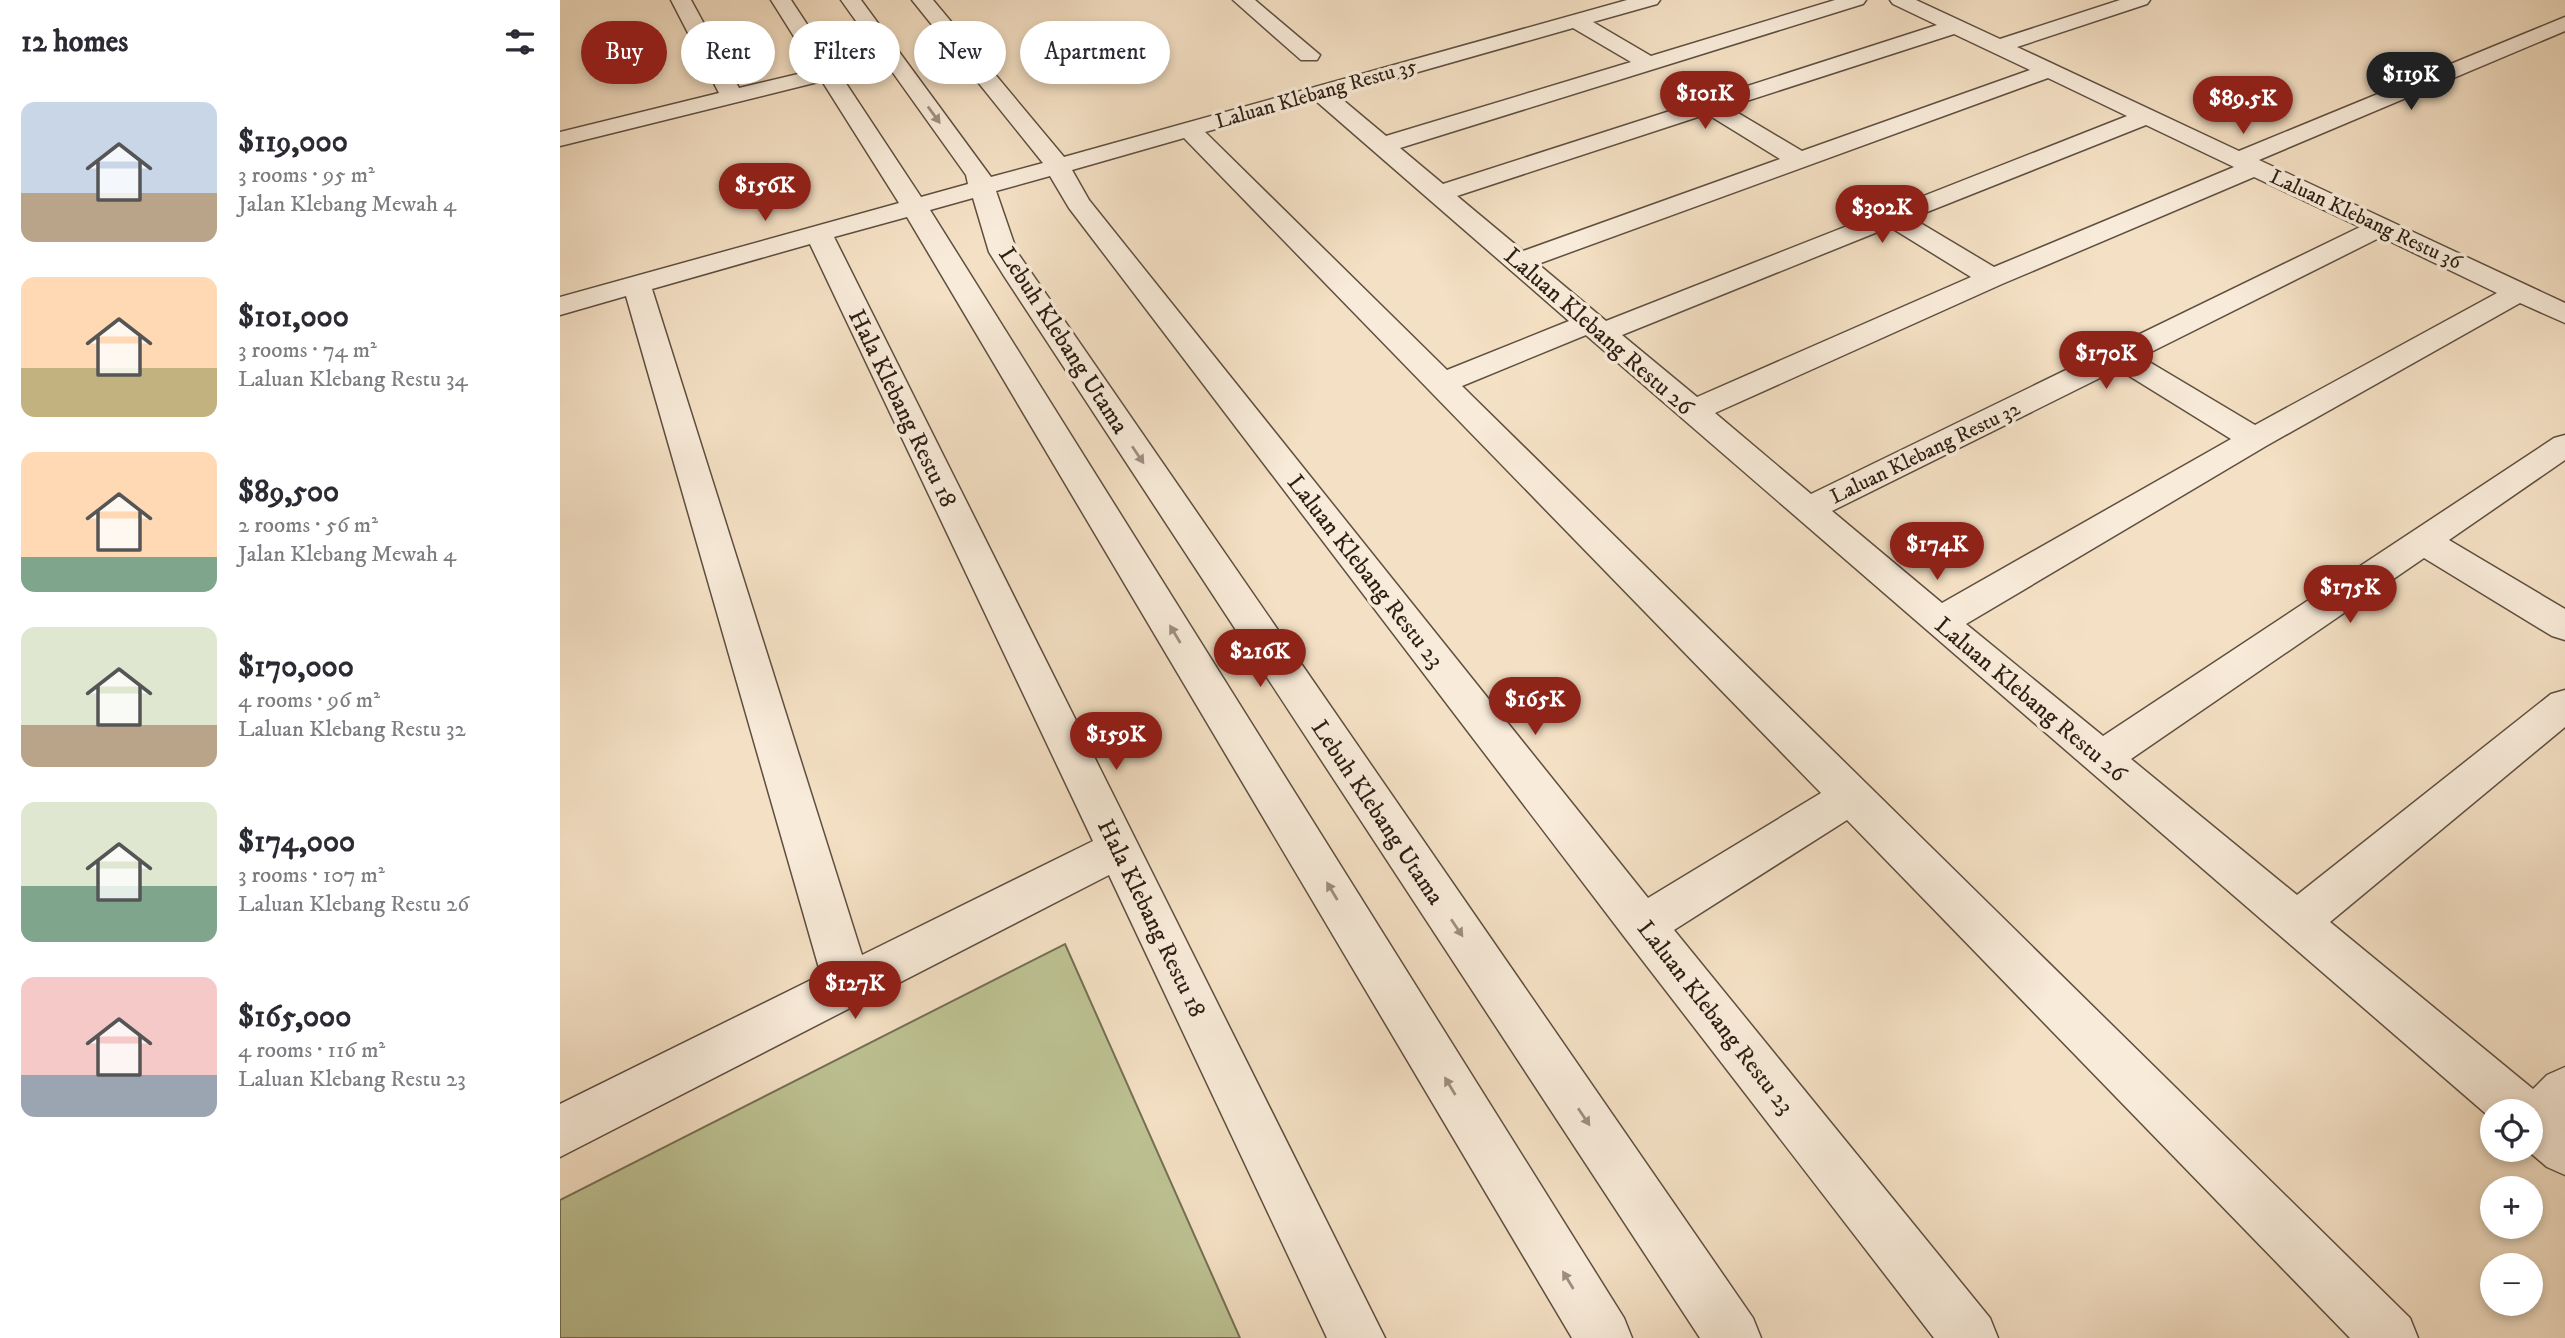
<!DOCTYPE html>
<meta charset="utf-8">
<style>
body{margin:0;font-family:"IM FELL DW Pica",serif;background:#f7f7f7;color:#2b2b33;height:100vh;display:flex;flex-direction:column;font-size:26px;white-space:nowrap}
*{box-sizing:border-box;margin:0}
p{font-size:23px;color:#7c7c81}
.icon{flex:none;width:38px;height:38px;fill:none;stroke:currentColor;stroke-width:2;stroke-linecap:round;stroke-linejoin:round}
.map{position:relative;flex:1;overflow:hidden}
.drawer{display:flex;flex-direction:column;background:#fff;width:560px}
.drawer>*{flex:none}
.guide{position:absolute;left:21px;top:21px;width:665px;height:63px;display:flex;gap:14px}
.buttons{position:absolute;left:1920px;top:1099px;display:grid;gap:14px}
.buttons a{display:grid;place-items:center;width:63px;height:63px;border-radius:50%;background:#fff;box-shadow:0 4px 10px #0003;font-size:35px}
.price{position:absolute;translate:-50% -60px;padding:0 16px;border-radius:24px;background:#8f2418;color:#fff;font-size:23px;line-height:46px;filter:drop-shadow(0 2px 4px #0008)}
.price::after{content:'';position:absolute;left:50%;top:42px;width:21px;height:16px;margin-left:-10px;background:inherit;clip-path:polygon(0 0,100% 0,50% 100%)}
.price.selected{background:#222;color:#fff}
ul{padding:0;list-style:none}
li{display:flex;align-items:center;gap:21px;height:175px;padding:0 21px}
li span{display:grid;place-items:center;flex:none;width:196px;height:140px;border-radius:14px;color:#555}
li>.icon{margin-inline-start:auto}
span .icon{width:84px;height:84px;fill:#fffc;stroke-width:1}
li b{font-size:30px}
h2{display:flex;justify-content:space-between;align-items:center;height:84px;padding:0 21px;font-size:30px}
.tag{padding:0 24px;border-radius:32px;background:#fff;box-shadow:0 4px 10px #0003;font-size:24px;line-height:63px}
.tag.selected{background:#8f2418;color:#fff}
main{display:flex;flex:1;min-height:0}
.map>svg:first-child{display:block}
.green{fill:#bdc293;stroke:#757054;stroke-width:2}
.lines{fill:none;stroke-linecap:round;stroke-linejoin:round}
.minor-casing{stroke:#5f4f40;stroke-width:3}
.minor{fill:#f8ebd9;fill-rule:evenodd}
.oneway{fill:#9d8f80}
.labels{text-anchor:middle;stroke-width:7;stroke-linejoin:round;paint-order:stroke}
.far-street-label{font-size:21px;fill:#2d1f14;stroke:#f8ebd9}
.street-label{font-size:24px;fill:#2d1f14;stroke:#f8ebd9}
</style>
<main>
<section class="drawer">
<h2>12 homes<svg class="icon" aria-label="filters" viewBox="0 0 24 24"><path d="M4 7h16M4 17h16"/><circle cx="9" cy="7" r="2"/><circle cx="15" cy="17" r="2"/></svg></h2>
<ul>
<li><span style="background:linear-gradient(#c9d6e8 65%,#b9a48a 0)"><svg class="icon" aria-label="home" viewBox="0 0 24 24"><path d="M3 11l9-7 9 7M6 9v11h12V9"/></svg></span><div><b>$119,000</b><p>3 rooms · 95 m²</p><p>Jalan Klebang Mewah 4</p></div></li>
<li><span style="background:linear-gradient(#ffd9b3 65%,#c2b280 0)"><svg class="icon" aria-label="home" viewBox="0 0 24 24"><path d="M3 11l9-7 9 7M6 9v11h12V9"/></svg></span><div><b>$101,000</b><p>3 rooms · 74 m²</p><p>Laluan Klebang Restu 34</p></div></li>
<li><span style="background:linear-gradient(#ffd9b3 75%,#7fa58c 0)"><svg class="icon" aria-label="home" viewBox="0 0 24 24"><path d="M3 11l9-7 9 7M6 9v11h12V9"/></svg></span><div><b>$89,500</b><p>2 rooms · 56 m²</p><p>Jalan Klebang Mewah 4</p></div></li>
<li><span style="background:linear-gradient(#dfe7d0 70%,#b9a48a 0)"><svg class="icon" aria-label="home" viewBox="0 0 24 24"><path d="M3 11l9-7 9 7M6 9v11h12V9"/></svg></span><div><b>$170,000</b><p>4 rooms · 96 m²</p><p>Laluan Klebang Restu 32</p></div></li>
<li><span style="background:linear-gradient(#dfe7d0 60%,#7fa58c 0)"><svg class="icon" aria-label="home" viewBox="0 0 24 24"><path d="M3 11l9-7 9 7M6 9v11h12V9"/></svg></span><div><b>$174,000</b><p>3 rooms · 107 m²</p><p>Laluan Klebang Restu 26</p></div></li>
<li><span style="background:linear-gradient(#f6c9c9 70%,#9aa5b1 0)"><svg class="icon" aria-label="home" viewBox="0 0 24 24"><path d="M3 11l9-7 9 7M6 9v11h12V9"/></svg></span><div><b>$165,000</b><p>4 rooms · 116 m²</p><p>Laluan Klebang Restu 23</p></div></li>
</ul>
</section>
<div class="map">
<svg width="2005" height="1338" viewBox="0 0 2005 1338">
<rect width="100%" height="100%" fill="#f4e0c4"/>
<filter id="stains"><feTurbulence type="fractalNoise" baseFrequency=".00286" numOctaves="4"/><feColorMatrix values="0 0 0 0 .2 0 0 0 0 .09 0 0 0 0 .02 0 0 0 .5 -.17"/></filter>
<radialGradient id="worn" r=".72"><stop offset=".6" stop-color="#630" stop-opacity="0"/><stop offset="1" stop-color="#630" stop-opacity=".3"/></radialGradient>
<!-- green -->
<path class="green" d="M505 944 680 1338H0V1200Z"/>
<g class="lines">
<!-- minor casing -->
<g class="minor-casing">
<path id="minor" d="M111 0H131L179 88 255 70 211 0H231L361 197 408 184 406 175 281 0H301L431 177 483 163 352 0H373L504 157 1067 0H1100L1097 4 1033 22 1091 56 1275 0H1306L1303 4 840 148 883 184 1377 25 1333 4 1330 0H1356L1440 39 1560 0H1590L1587 4 1457 47 1679 151 2005 17V31L1699 160 2005 303V323L1960 303 1706 446 1406 624 1543 736 1994 438 2005 435V460L1889 540 2005 609V640L1992 636 1864 558 1571 759 1737 895 1991 694 2005 690V727L1770 922 1973 1089 1987 1075 2005 1067V1175L1987 1167 1967 1150H1970V1111H1932V1119L1026 335 902 386 1850 1318 1858 1338H1790L1287 820 1114 930 1430 1318 1438 1338H1374L1066 939 509 208 490 176 436 191 457 252 1193 1318 1201 1338H1140L444 276 429 252 413 198 370 210 1064 1318 1072 1338H1012L347 217 274 237 825 1338H767L549 875 0 1157V1104L261 975 66 296 0 315V297L339 203 262 81 0 146V132L159 93ZM1013 28 1071 62 826 136 777 95ZM1394 34 1470 70 1242 151 1168 107ZM1488 78 1567 116 1046 321 978 264ZM756 101 1009 321 887 370 645 132ZM1147 114 1220 159 963 251 897 196ZM1586 125 1674 167 1434 267 1352 218ZM624 138 1261 793 1088 898 529 200 512 170ZM1694 177 1800 227 1251 494 1155 413 1442 284ZM1330 227 1411 277 1137 397 1062 335ZM1821 237 1937 293 1695 425 1581 357ZM250 244 533 841 302 955 92 289ZM1558 369 1671 439 1382 603 1272 511Z
M673 0H695L760 55 757 60H741Z"/>
</g>
<!-- minor -->
<use href="#minor" class="minor"/>
</g>
<!-- one-way arrows -->
<defs><path id="oneway-solid" d="M-6-.8H1V-3.2L6.5 0L1 3.2V.8H-6Z" transform="scale(1.75)"/></defs>
<g class="oneway">
<use href="#oneway-solid" transform="translate(374 115) rotate(54)"/>
<use href="#oneway-solid" transform="translate(578 455) rotate(56)"/>
<use href="#oneway-solid" transform="translate(615 634) rotate(-121)"/>
<use href="#oneway-solid" transform="translate(772 891) rotate(-121)"/>
<use href="#oneway-solid" transform="translate(897 928) rotate(56)"/>
<use href="#oneway-solid" transform="translate(890 1086) rotate(-121)"/>
<use href="#oneway-solid" transform="translate(1024 1117) rotate(56)"/>
<use href="#oneway-solid" transform="translate(1008 1280) rotate(-121)"/>
</g>
<g class="labels">
<!-- far-street labels -->
<g class="far-street-label">
<text transform="translate(756 93) rotate(-16)" y="7">Laluan Klebang Restu 35</text>
<text transform="translate(1806 219) rotate(25)" y="7">Laluan Klebang Restu 36</text>
<text transform="translate(1365 452) rotate(-26)" y="7">Laluan Klebang Restu 32</text>
</g>
<!-- street labels -->
<g class="street-label">
<text transform="translate(1039 331) rotate(41)" y="8">Laluan Klebang Restu 26</text>
<text transform="translate(504 340) rotate(57)" y="8">Lebuh Klebang Utama</text>
<text transform="translate(343 408) rotate(64)" y="8">Hala Klebang Restu 18</text>
<text transform="translate(806 571) rotate(52)" y="8">Laluan Klebang Restu 23</text>
<text transform="translate(1471 699) rotate(40)" y="8">Laluan Klebang Restu 26</text>
<text transform="translate(818 812) rotate(56)" y="8">Lebuh Klebang Utama</text>
<text transform="translate(592 918) rotate(64)" y="8">Hala Klebang Restu 18</text>
<text transform="translate(1156 1017) rotate(52)" y="8">Laluan Klebang Restu 23</text>
</g>
</g>
<rect width="100%" height="100%" filter="url(#stains)"/>
<rect width="100%" height="100%" fill="url(#worn)"/>
</svg>
<div class="buttons">
<a><svg class="icon" aria-label="locate" viewBox="0 0 24 24"><circle cx="12" cy="12" r="6"/><path d="M12 2v4M12 18v4M2 12h4M18 12h4"/></svg></a>
<a>+</a>
<a>−</a>
</div>
<b class="price selected" style="left:1851px;top:112px">$119K</b>
<b class="price" style="left:1145px;top:131px">$101K</b>
<b class="price" style="left:1683px;top:136px">$89.5K</b>
<b class="price" style="left:205px;top:223px">$156K</b>
<b class="price" style="left:1322px;top:245px">$302K</b>
<b class="price" style="left:1546px;top:391px">$170K</b>
<b class="price" style="left:1377px;top:582px">$174K</b>
<b class="price" style="left:1790px;top:625px">$175K</b>
<b class="price" style="left:700px;top:689px">$216K</b>
<b class="price" style="left:975px;top:737px">$165K</b>
<b class="price" style="left:556px;top:772px">$159K</b>
<b class="price" style="left:295px;top:1021px">$127K</b>
<div class="guide">
<a class="tag selected">Buy</a>
<a class="tag">Rent</a>
<a class="tag">Filters</a>
<a class="tag">New</a>
<a class="tag">Apartment</a>
</div>
</div>
</main>
